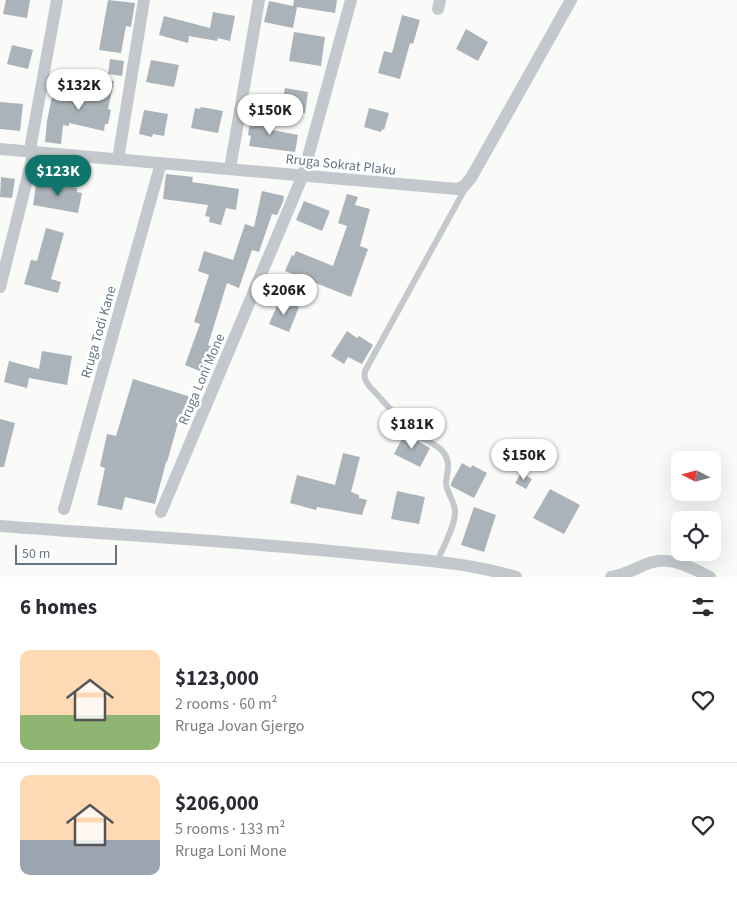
<!DOCTYPE html>
<meta charset="utf-8">
<style>
body{margin:0;font-family:"Source Sans 3",sans-serif;background:#f2f2f3;color:#2b2b33;height:100vh;display:flex;flex-direction:column;font-size:19px;white-space:nowrap}
*{box-sizing:border-box;margin:0}
p{font-size:16px;color:#7c7c81}
.icon{flex:none;width:28px;height:28px;fill:none;stroke:currentColor;stroke-width:2;stroke-linecap:round;stroke-linejoin:round}
.map{position:relative;height:577px;overflow:hidden}
.sheet{display:flex;flex-direction:column;background:#fff;flex:1}
.sheet>*{flex:none}
.needle{width:32px;rotate:276deg}
.controls{position:absolute;left:671px;top:451px;display:grid;gap:10px}
.controls a{display:grid;place-items:center;width:50px;height:50px;border-radius:10px;background:#fff;box-shadow:0 5px 20px #0002;font-size:25px}
.scale{position:absolute;left:15px;bottom:12px;width:102px;box-sizing:border-box;padding-left:5px;border:2px solid #657683;border-top:0;font-size:14px;line-height:18px;white-space:nowrap;color:#657683;-webkit-text-stroke:4px #fff;paint-order:stroke}
.price{position:absolute;translate:-50% -42px;padding:0 11px;border-radius:18px;background:#fff;color:#222;font-size:16px;line-height:32px;filter:drop-shadow(0 1px 2px #0008)}
.price::after{content:'';position:absolute;left:50%;top:30px;width:15px;height:11px;margin-left:-8px;background:inherit;clip-path:polygon(0 0,100% 0,50% 100%)}
.price.on{background:#0f766e;color:#fff}
ul{padding:0;list-style:none}
li{display:flex;align-items:center;gap:15px;height:125px;padding:0 20px}
li+li{border-top:1px solid #e1e1e2}
li span{display:grid;place-items:center;flex:none;width:140px;height:100px;border-radius:10px;color:#555}
li>.icon{margin-inline-start:auto}
span .icon{width:60px;height:60px;fill:#fffc;stroke-width:1}
li b{font-size:21px}
h2{display:flex;justify-content:space-between;align-items:center;height:60px;padding:0 20px;font-size:21px}
.map>svg:first-child{display:block}
.building{fill:#aab3b9}
.lines{fill:none;stroke-linecap:round;stroke-linejoin:round}
.lane{stroke:#c3c8cc;stroke-width:6}
.street{stroke:#c3c8cc;stroke-width:12}
.labels{text-anchor:middle;stroke-width:5;stroke-linejoin:round;paint-order:stroke}
.street-label{font-size:14px;fill:#657683;stroke:#fff}
</style>
<div class="map">
<svg width="737" height="577" viewBox="0 0 737 577">
<rect width="100%" height="100%" fill="#fafaf8"/>
<!-- building -->
<path class="building" d="M6 0H30L27 18 3 14Z
M108 0 135 3 131 27 126 26 121 53 99 50Z
M294 0H337L335 13 297 7 293 28 264 22 269 1 293 6Z
M213 12 235 16 230 41 218 38 217 41 189 36 188 43 159 35 164 16 210 28Z
M402 15 420 20 413 44 410 43 400 79 378 73 384 51 392 53Z
M466 29 488 42 478 61 456 49Z
M294 32 325 37 321 66 289 61Z
M12 45 33 50 28 69 7 64Z
M110 59 124 61 122 76 108 74Z
M151 60 179 65 174 87 146 82Z
M97 78 114 81 108 109 111 110 108 124H105L104 131 69 123V126L63 125 61 144 45 142 47 121 53 91 93 99Z
M285 88 308 92 305 113 281 109Z
M0 102 23 104 20 131 0 129Z
M201 107 223 111 218 133 191 128 195 108 200 109Z
M369 108 389 113 384 130 382 129 381 132 364 127Z
M144 110 168 114 164 136 153 134 152 137 139 134Z
M251 116 273 120 272 130 298 135 295 152 249 146 251 136 248 135Z
M166 174 193 177 192 182 239 189 236 210 226 208 221 225 209 222 210 217 205 216 208 205 163 199Z
M1 177 15 179 12 198 0 197Z
M42 182 77 188V192L82 193 78 213 33 205 36 185H42Z
M262 191 284 196 283 202 277 215 272 214 259 252 252 250 239 288 227 283 208 345 214 347 204 373 185 365 200 324 194 322 209 275 198 271 204 251 233 260 245 224 254 227Z
M347 194 358 197 355 205 370 209 360 246 368 249 351 297 285 271 292 255 294 256 296 251 333 266 347 226 338 223Z
M304 201 330 211 322 231 296 220Z
M46 228 64 233 51 279 61 282 58 293 24 284 31 260 37 261Z
M280 299 299 307 289 332 269 324Z
M347 331 357 338 359 336 373 345 362 364 348 357 344 364 331 356Z
M42 351 72 356 67 385 29 378 27 388 4 382 9 361 39 369Z
M133 379 194 398 184 425 178 423 167 462H166L155 504 125 497 122 510 97 505 105 468 100 466 107 434 116 436Z
M0 419 15 423 4 467H0Z
M405 433 430 448 420 467 394 454Z
M343 453 360 457 351 492 359 495V498L367 500 362 515 317 507 316 510 290 503 297 475 335 485Z
M462 463 471 468 472 465 487 473 474 498 451 486V483Z
M521 473 532 479 526 489 515 483Z
M550 489 580 505 564 534 533 518Z
M397 491 425 497 419 524 391 519Z
M474 507 496 515 484 552 461 545Z"/>
<g class="lines">
<!-- lane -->
<path class="lane" d="M437 562C442 549 456 525 455 511 455 501 446 493 446 482 447 472 451 463 444 453 438 444 427 442 419 436 404 427 383 400 370 387 365 381 364 378 365 371L466 187"/>
<!-- street -->
<path class="street" d="M438 9 440 0
M0 149 457 189 464 186 471 178 571 0
M118 159 144 0
M230 169 259 0
M0 287 32 160 31 144 57 0
M64 509 161 163
M161 512 303 175 351 0
M0 526C117 535 234 541 351 553 406 559 463 561 516 577
M611 577C625 575 632 570 644 565 668 554 688 566 710 577"/>
</g>
<g class="labels">
<!-- street labels -->
<g class="street-label">
<text transform="translate(341 164) rotate(6)" y="5">Rruga Sokrat Plaku</text>
<text transform="translate(98 332) rotate(-74)" y="5">Rruga Todi Kane</text>
<text transform="translate(201 379) rotate(-67)" y="5">Rruga Loni Mone</text>
</g>
</g>
</svg>
<div class="controls">
<a><svg class="needle" viewBox="-14 -14 28 28"><path d="M0-13l5 13h-10z" fill="#e53935"/><path d="M0 13l5-13h-10z" fill="#7c7c81"/></svg></a>
<a><svg class="icon" aria-label="locate" viewBox="0 0 24 24"><circle cx="12" cy="12" r="6"/><path d="M12 2v4M12 18v4M2 12h4M18 12h4"/></svg></a>
</div>
<div class="scale">50 m</div>
<b class="price" style="left:79px;top:111px">$132K</b>
<b class="price" style="left:270px;top:136px">$150K</b>
<b class="price on" style="left:58px;top:197px">$123K</b>
<b class="price" style="left:284px;top:316px">$206K</b>
<b class="price" style="left:412px;top:450px">$181K</b>
<b class="price" style="left:524px;top:481px">$150K</b>
</div>
<section class="sheet">
<h2>6 homes<svg class="icon" aria-label="filters" viewBox="0 0 24 24"><path d="M4 7h16M4 17h16"/><circle cx="9" cy="7" r="2"/><circle cx="15" cy="17" r="2"/></svg></h2>
<ul>
<li><span style="background:linear-gradient(#ffd9b3 65%,#8fb573 0)"><svg class="icon" aria-label="home" viewBox="0 0 24 24"><path d="M3 11l9-7 9 7M6 9v11h12V9"/></svg></span><div><b>$123,000</b><p>2 rooms · 60 m²</p><p>Rruga Jovan Gjergo</p></div><svg class="icon" aria-label="heart" viewBox="0 0 24 24"><path d="M12 20l-8-8c-3-5 5-10 8-4 3-6 11-1 8 4z"/></svg></li>
<li><span style="background:linear-gradient(#ffd9b3 65%,#9aa5b1 0)"><svg class="icon" aria-label="home" viewBox="0 0 24 24"><path d="M3 11l9-7 9 7M6 9v11h12V9"/></svg></span><div><b>$206,000</b><p>5 rooms · 133 m²</p><p>Rruga Loni Mone</p></div><svg class="icon" aria-label="heart" viewBox="0 0 24 24"><path d="M12 20l-8-8c-3-5 5-10 8-4 3-6 11-1 8 4z"/></svg></li>
</ul>
</section>
